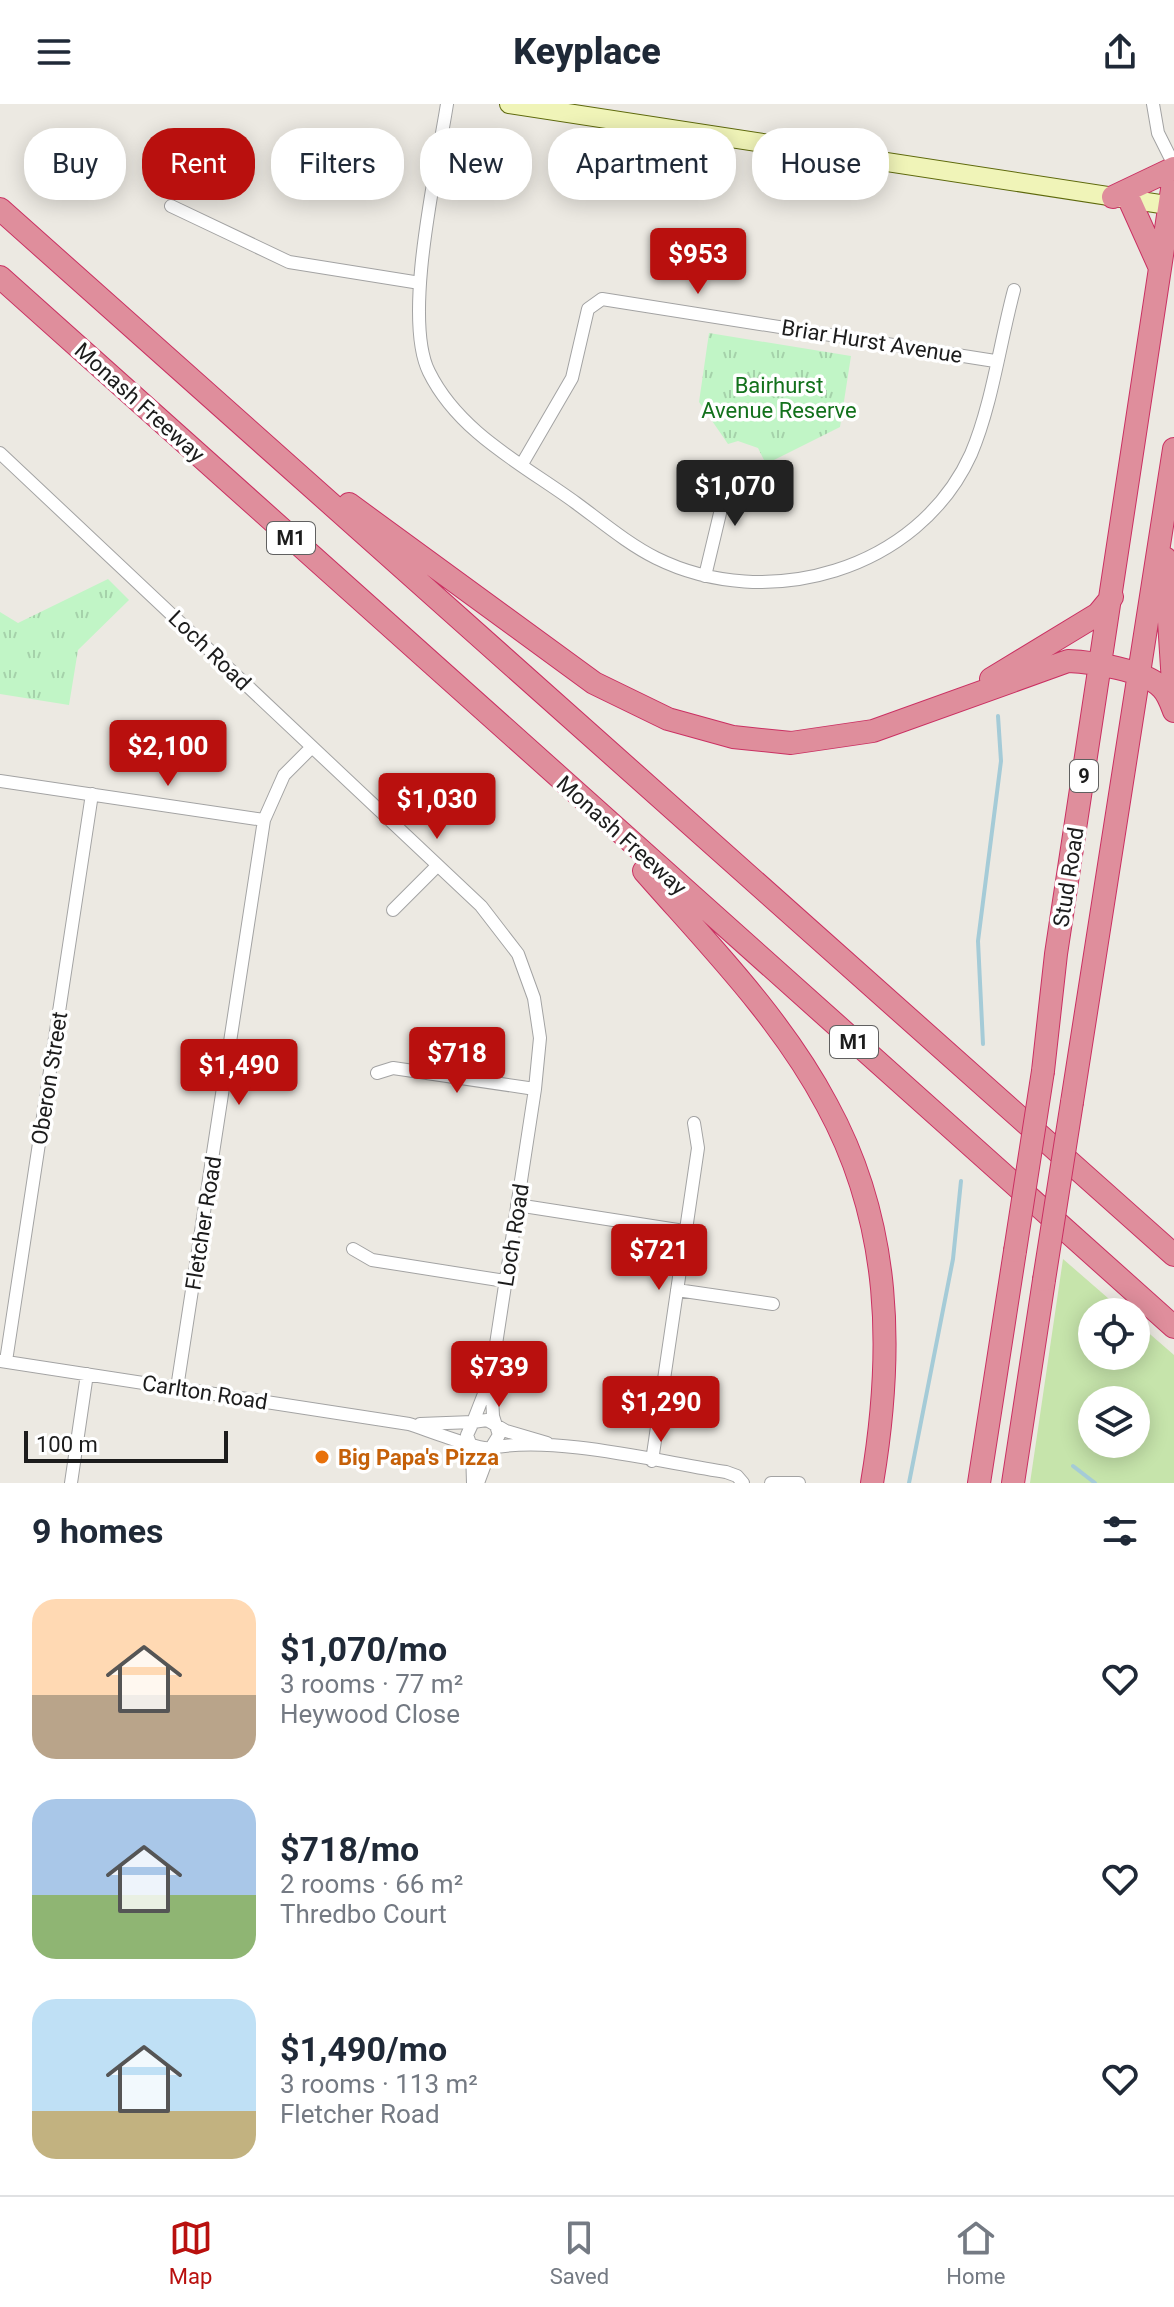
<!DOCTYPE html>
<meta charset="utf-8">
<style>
body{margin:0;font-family:Roboto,sans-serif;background:#f6f6f7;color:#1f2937;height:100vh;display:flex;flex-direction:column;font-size:30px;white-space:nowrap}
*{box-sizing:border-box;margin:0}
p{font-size:26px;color:#747a83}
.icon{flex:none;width:44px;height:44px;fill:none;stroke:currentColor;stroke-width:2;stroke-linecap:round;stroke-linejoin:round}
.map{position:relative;height:1379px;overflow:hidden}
.drawer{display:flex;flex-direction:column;background:#fff;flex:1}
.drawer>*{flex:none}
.guide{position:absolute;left:24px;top:24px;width:1126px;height:72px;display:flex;gap:16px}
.tools{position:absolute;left:1078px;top:1194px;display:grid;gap:16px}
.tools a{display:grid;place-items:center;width:72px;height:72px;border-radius:50%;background:#fff;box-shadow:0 4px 20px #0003;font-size:40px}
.scale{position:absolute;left:24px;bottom:20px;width:204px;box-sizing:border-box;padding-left:8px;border:4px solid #1c1c1c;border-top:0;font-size:22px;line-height:28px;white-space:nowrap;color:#1c1c1c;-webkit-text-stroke:6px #fff;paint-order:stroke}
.price{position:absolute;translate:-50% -68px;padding:0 18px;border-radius:8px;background:#b9100e;color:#fff;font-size:26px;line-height:52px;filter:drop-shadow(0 2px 4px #0008)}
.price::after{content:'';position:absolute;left:50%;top:48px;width:24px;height:18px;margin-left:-12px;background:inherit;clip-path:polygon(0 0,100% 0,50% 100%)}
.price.current{background:#222;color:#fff}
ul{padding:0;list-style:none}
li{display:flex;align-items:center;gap:24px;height:200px;padding:0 32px}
li span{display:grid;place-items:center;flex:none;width:224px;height:160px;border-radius:24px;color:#555}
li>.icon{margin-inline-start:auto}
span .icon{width:96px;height:96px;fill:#fffc;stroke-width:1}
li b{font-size:34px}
h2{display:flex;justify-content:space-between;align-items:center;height:96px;padding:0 32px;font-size:34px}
.chip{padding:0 28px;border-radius:32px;background:#fff;box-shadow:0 4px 20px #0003;font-size:28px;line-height:72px}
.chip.current{background:#b9100e;color:#fff}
header{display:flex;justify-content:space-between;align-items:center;height:104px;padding:0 32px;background:#fff;font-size:36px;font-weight:800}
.tabs{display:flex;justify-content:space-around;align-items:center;height:112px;border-top:2px solid #e0e1e3;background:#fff;font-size:22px;color:#747a83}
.tabs a{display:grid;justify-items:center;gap:4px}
.tabs .current{color:#b9100e}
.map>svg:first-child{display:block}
.grass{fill:#c6e4ab;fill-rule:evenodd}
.park{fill:url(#park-tufts)}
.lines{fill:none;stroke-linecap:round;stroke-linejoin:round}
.stream{stroke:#a5cbd7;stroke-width:4}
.street-casing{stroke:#a3a3a3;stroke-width:14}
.secondary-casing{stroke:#5e690c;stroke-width:20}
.highway-casing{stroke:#ca3062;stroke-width:24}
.street{stroke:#fff;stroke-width:12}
.secondary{stroke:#f0f4b8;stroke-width:18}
.highway{stroke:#df8e9c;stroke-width:22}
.highway-bridge-casing{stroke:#ca3062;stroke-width:24;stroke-linecap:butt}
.highway-bridge{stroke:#df8e9c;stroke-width:22}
.food-dot{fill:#e8710a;stroke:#fff;stroke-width:3}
.labels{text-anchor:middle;stroke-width:7;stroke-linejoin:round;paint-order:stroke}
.shield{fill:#fff;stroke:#606060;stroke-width:2}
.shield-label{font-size:20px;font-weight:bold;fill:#1c1c1c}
.street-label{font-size:22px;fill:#1c1c1c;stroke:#fff}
.park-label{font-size:22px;fill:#13711c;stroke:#fff}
.food-label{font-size:22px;font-weight:bold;fill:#c56008;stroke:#fff;text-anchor:start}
</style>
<header><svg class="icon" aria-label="menu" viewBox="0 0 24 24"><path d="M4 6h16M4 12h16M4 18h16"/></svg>Keyplace<svg class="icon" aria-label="share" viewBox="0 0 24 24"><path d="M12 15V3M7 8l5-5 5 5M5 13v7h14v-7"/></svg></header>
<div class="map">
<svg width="1174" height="1379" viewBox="0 0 1174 1379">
<defs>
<pattern id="park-tufts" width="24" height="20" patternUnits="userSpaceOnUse" patternTransform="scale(2)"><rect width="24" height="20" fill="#c1f5c6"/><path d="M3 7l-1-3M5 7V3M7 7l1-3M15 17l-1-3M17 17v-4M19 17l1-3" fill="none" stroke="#a5d1aa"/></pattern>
</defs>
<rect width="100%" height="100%" fill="#ece9e2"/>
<!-- grass -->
<path class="grass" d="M1063 1155 1124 1208H1092V1252H1136V1218L1174 1251V1379H1030ZM1092 1296H1136V1340H1092Z"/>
<!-- park -->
<path class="park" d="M709 229 851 252 840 323 766 360 758 344 738 337 728 340 699 298Z
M108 475 129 496 78 546 69 601 0 590V508L18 519Z"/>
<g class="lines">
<!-- stream -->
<path class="stream" d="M983 940 978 837 1001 657 998 612
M1073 1362 1095 1379
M909 1379 953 1155 961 1077"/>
<!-- street casing -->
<g class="street-casing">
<path id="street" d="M447 0C437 64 402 214 429 268 459 329 524 361 576 399 602 418 628 440 656 454 767 509 918 467 971 350 992 301 1000 238 1014 186
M1153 0 1158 29 1174 61
M171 102 289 158 420 179
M0 349 481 802 518 850 534 894 540 934 535 985 491 1273 493 1312 499 1331 491 1344C480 1347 425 1325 409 1320L0 1257
M522 360 572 274 588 205 602 195 995 257
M705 472 727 380 742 365
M0 677 264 716 284 671 312 643
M393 806 437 762
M377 969 393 964 535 985
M517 1101 684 1127
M353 1145 372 1156 505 1177
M677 1186 773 1200
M6 1257 92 690
M177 1284 264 716
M420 1320 473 1318 489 1277
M652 1357 698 1044 694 1019
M71 1379 87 1270
M473 1379 472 1345 467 1331 473 1318 487 1316 506 1327 547 1339
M478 1379 491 1344C555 1331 660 1358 726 1368L737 1372 743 1379
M771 1379H799"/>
</g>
<!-- secondary casing -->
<g class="secondary-casing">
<path id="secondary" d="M509 0 1174 102"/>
</g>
<!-- highway casing -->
<g class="highway-casing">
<path id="highway" d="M1113 93 1174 64
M1129 95 1160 164
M0 105 1174 1151
M0 173 1174 1223
M349 400 594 579 668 615 733 633 791 639 873 627 1068 557C1092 558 1145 566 1162 584 1168 590 1171 599 1174 607
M1165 454 1174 595
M991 575 1098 510 1112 493
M644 767C708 840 781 914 827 1001 892 1120 894 1248 872 1379
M1043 967 1056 850 1174 72
M1072 998 1174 345
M979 1379 1015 1147
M1013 1379 1044 1176"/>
</g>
<!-- street -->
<use href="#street" class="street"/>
<!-- secondary -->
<use href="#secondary" class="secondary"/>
<!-- highway -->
<use href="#highway" class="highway"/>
<!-- highway-bridge casing -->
<g class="highway-bridge-casing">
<path id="highway-bridge" d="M1015 1147 1043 967
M1044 1176 1072 998"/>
</g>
<!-- highway-bridge -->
<use href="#highway-bridge" class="highway-bridge"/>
</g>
<!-- markers -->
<circle class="food-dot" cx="322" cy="1353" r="8"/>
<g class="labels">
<!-- shield labels -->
<g class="shield">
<rect x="267" y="418" width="48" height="32" rx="6"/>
<rect x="1070" y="656" width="28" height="32" rx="6"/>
<rect x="830" y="922" width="48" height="32" rx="6"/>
</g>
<g class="shield-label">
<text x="291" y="441">M1</text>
<text x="1084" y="679">9</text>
<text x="854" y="945">M1</text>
</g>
<!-- street labels -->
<g class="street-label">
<text transform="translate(872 237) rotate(9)" y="8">Briar Hurst Avenue</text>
<text transform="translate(140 298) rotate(42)" y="8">Monash Freeway</text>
<text transform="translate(210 546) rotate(44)" y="8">Loch Road</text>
<text transform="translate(622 731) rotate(42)" y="8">Monash Freeway</text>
<text transform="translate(1068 773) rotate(-81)" y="8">Stud Road</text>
<text transform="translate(49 974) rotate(-81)" y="8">Oberon Street</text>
<text transform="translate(203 1119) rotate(-81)" y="8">Fletcher Road</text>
<text transform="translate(513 1131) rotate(-81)" y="8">Loch Road</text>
<text transform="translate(205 1288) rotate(9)" y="8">Carlton Road</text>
</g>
<!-- park labels -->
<g class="park-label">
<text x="779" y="289">Bairhurst<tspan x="779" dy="25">Avenue Reserve</tspan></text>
</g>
<!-- food labels -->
<g class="food-label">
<text x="338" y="1361">Big Papa's Pizza</text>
</g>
</g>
</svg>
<div class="tools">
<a><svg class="icon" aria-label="locate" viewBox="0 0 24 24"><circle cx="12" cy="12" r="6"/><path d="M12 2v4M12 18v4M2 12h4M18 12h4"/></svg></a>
<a><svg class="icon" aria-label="layers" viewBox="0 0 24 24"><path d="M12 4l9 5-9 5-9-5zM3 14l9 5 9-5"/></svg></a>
</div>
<div class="scale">100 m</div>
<b class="price" style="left:698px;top:192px">$953</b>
<b class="price current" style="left:735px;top:424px">$1,070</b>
<b class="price" style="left:168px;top:684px">$2,100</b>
<b class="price" style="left:437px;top:737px">$1,030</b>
<b class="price" style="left:457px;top:991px">$718</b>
<b class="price" style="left:239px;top:1003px">$1,490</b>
<b class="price" style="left:659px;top:1188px">$721</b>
<b class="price" style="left:499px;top:1305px">$739</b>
<b class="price" style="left:661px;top:1340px">$1,290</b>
<div class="guide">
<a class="chip">Buy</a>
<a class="chip current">Rent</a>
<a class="chip">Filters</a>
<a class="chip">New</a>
<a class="chip">Apartment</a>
<a class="chip">House</a>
</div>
</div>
<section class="drawer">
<h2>9 homes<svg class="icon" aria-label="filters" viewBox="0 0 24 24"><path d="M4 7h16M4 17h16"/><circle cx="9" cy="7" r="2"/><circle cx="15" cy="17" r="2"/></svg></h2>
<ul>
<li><span style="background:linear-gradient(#ffd9b3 60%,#b9a48a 0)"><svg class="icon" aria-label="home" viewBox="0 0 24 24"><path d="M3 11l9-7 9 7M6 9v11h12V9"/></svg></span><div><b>$1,070/mo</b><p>3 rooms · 77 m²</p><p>Heywood Close</p></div><svg class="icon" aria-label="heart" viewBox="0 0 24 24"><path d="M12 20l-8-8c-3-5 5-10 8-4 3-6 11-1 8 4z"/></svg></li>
<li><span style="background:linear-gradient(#a9c7e8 60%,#8fb573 0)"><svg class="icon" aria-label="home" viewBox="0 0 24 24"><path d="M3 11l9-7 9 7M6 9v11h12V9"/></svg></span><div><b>$718/mo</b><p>2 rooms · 66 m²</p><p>Thredbo Court</p></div><svg class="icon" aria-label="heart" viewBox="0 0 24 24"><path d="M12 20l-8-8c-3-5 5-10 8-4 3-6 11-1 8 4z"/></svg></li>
<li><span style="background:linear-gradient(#bfe0f5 70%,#c2b280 0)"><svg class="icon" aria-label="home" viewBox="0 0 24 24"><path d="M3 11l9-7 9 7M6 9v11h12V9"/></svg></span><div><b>$1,490/mo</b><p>3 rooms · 113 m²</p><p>Fletcher Road</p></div><svg class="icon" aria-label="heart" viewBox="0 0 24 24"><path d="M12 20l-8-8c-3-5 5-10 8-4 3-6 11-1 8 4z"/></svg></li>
</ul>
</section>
<nav class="tabs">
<a class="current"><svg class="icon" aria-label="map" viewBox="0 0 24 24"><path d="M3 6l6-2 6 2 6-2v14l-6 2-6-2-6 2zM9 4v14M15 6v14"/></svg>Map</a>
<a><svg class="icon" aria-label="saved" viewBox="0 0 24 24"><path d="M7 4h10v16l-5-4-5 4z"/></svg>Saved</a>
<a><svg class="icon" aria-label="home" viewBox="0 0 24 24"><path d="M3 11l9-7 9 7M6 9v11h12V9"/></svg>Home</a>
</nav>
